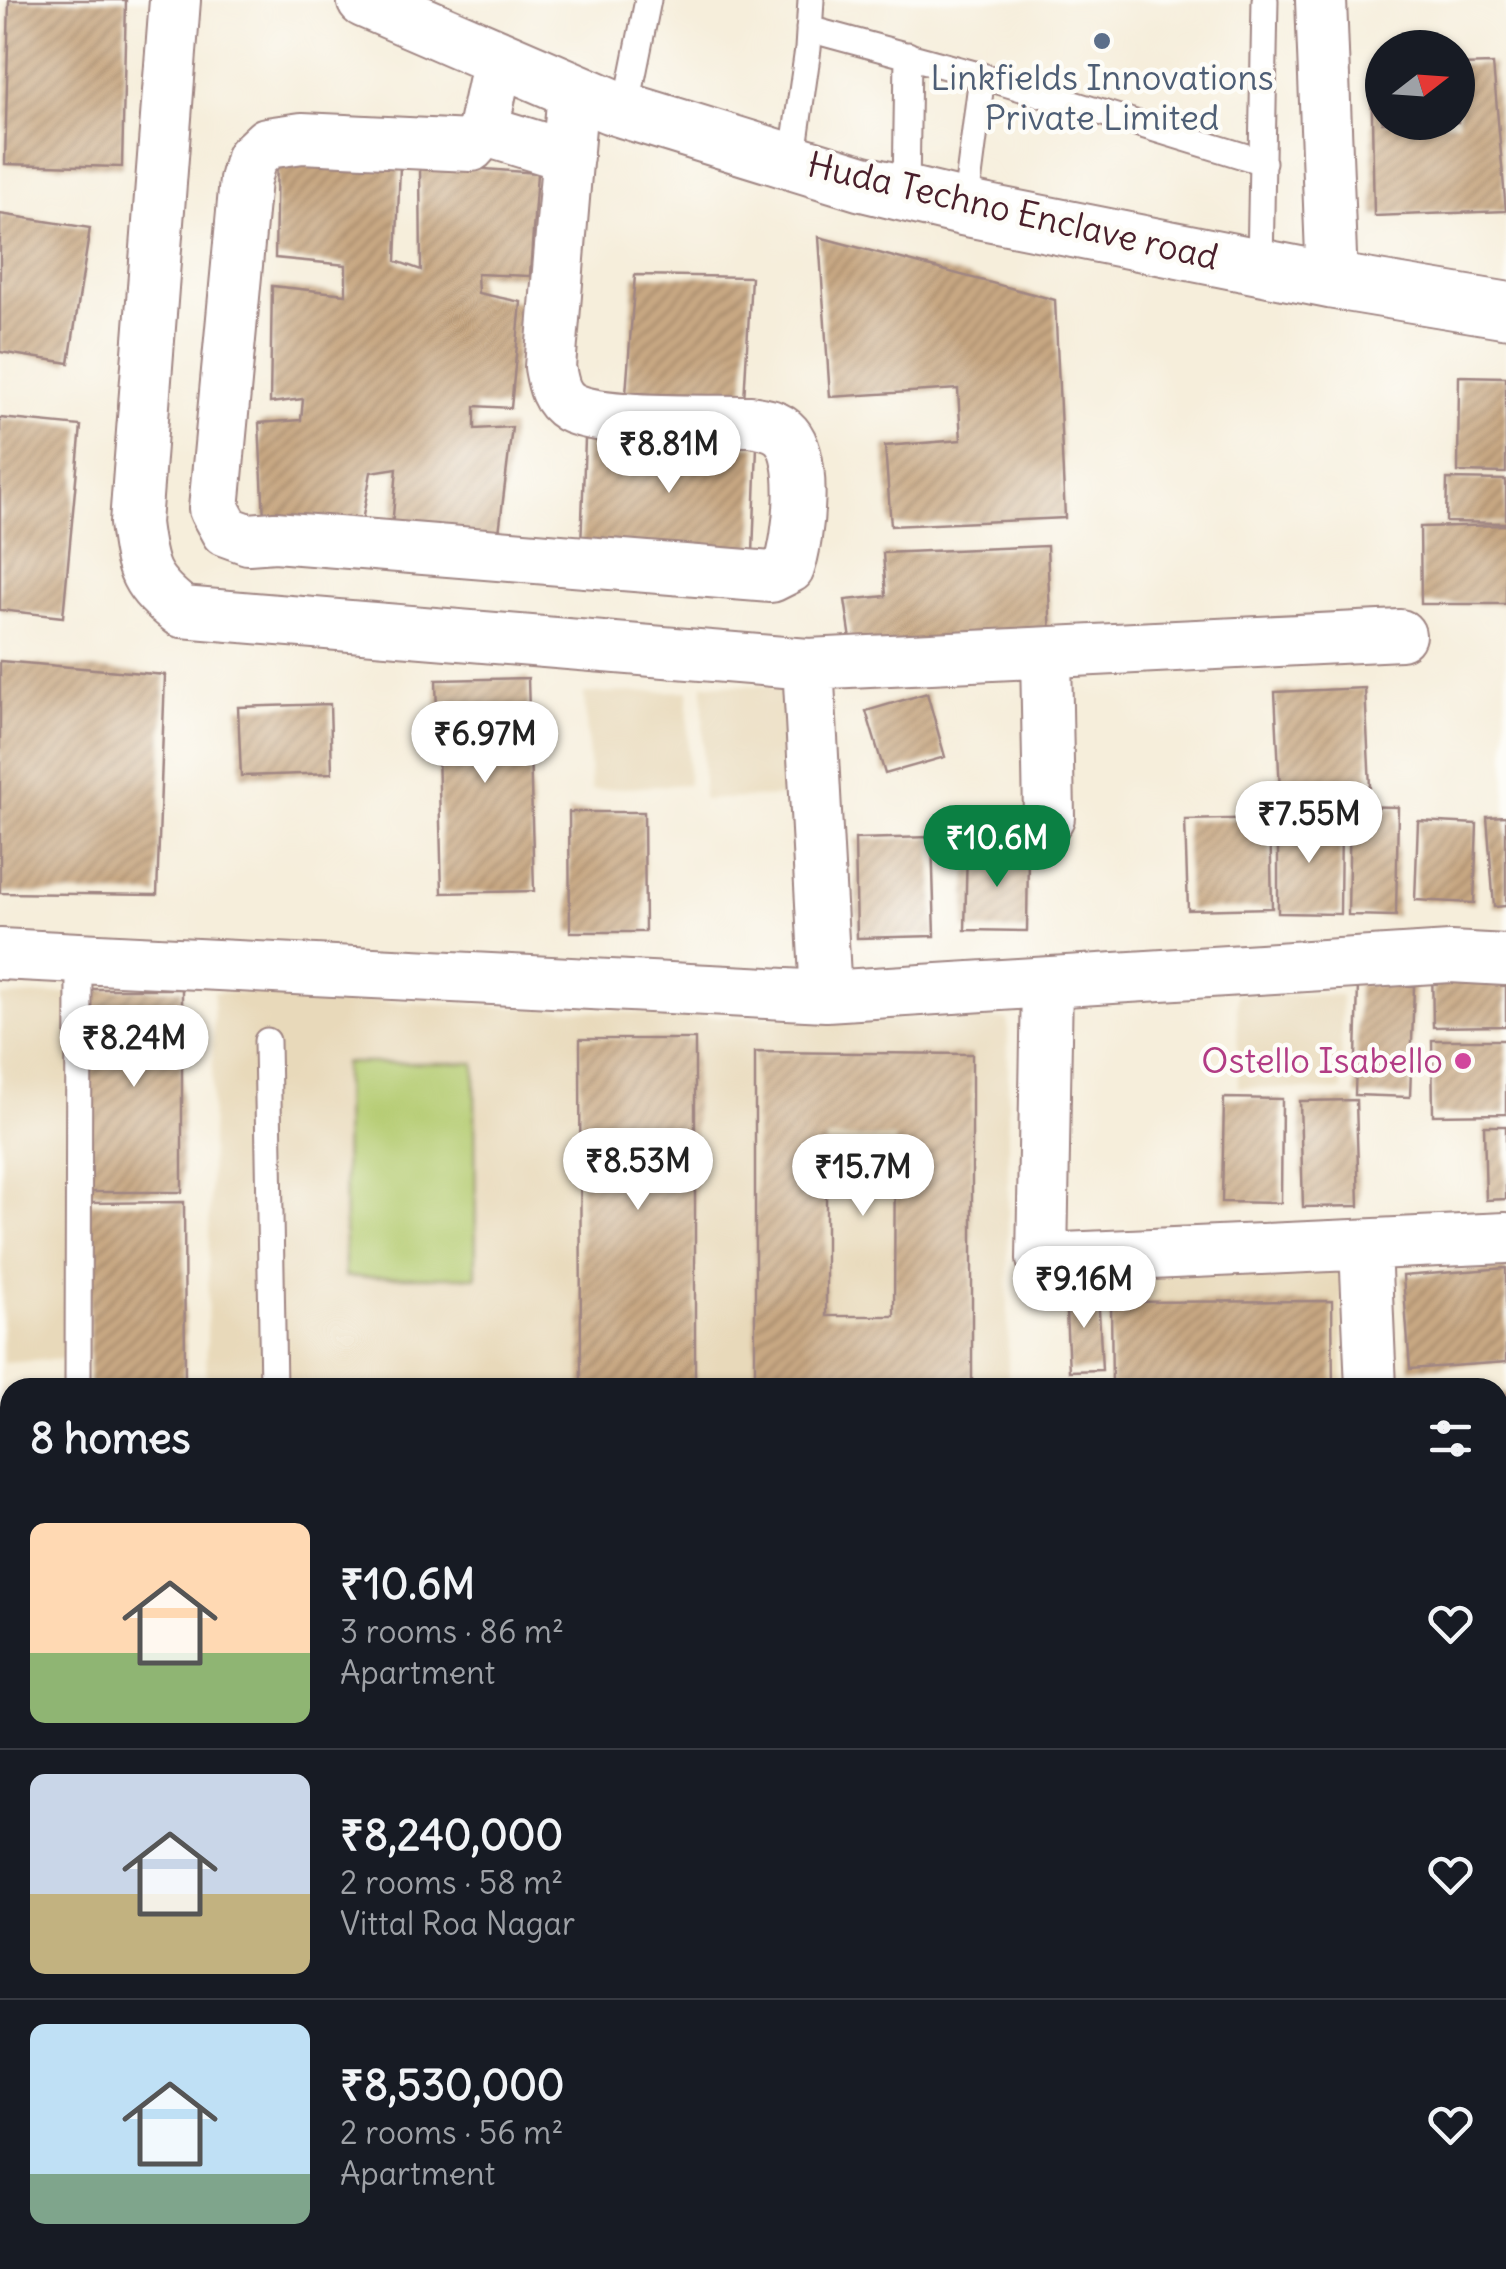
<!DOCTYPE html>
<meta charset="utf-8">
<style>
body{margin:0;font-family:Delius,sans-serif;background:#20242c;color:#f1f3f6;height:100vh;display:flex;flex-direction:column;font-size:38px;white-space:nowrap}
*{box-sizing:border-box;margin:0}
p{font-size:32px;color:#9ea1a6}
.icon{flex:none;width:55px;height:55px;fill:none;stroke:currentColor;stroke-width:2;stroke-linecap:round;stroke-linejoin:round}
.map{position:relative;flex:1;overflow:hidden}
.details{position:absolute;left:0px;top:1378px;width:1508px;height:892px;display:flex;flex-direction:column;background:#171b24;border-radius:30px 30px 0 0;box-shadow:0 2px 8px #0004}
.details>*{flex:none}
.needle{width:65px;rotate:73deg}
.controls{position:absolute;left:1365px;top:30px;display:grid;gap:20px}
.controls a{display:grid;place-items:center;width:110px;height:110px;border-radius:50%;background:#171b24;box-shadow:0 2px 8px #0004;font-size:50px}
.price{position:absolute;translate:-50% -85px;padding:0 22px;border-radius:35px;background:#fff;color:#222;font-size:32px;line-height:65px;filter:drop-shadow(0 2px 5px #0008)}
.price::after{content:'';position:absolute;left:50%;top:60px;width:30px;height:22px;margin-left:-15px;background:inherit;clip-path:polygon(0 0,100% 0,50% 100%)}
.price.on{background:#0b8043;color:#fff}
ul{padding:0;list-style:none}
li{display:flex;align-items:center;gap:30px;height:250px;padding:0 30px}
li+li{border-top:2px solid #363941}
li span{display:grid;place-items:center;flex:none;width:280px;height:200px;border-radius:15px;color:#555}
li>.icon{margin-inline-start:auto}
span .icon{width:120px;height:120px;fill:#fffc;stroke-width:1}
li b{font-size:42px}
h2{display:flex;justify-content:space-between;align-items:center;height:120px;padding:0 30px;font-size:42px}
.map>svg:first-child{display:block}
.built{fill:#e8d9ba}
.pitch{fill:#b4cb70;stroke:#7f754e;stroke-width:2.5}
.building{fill:url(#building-hatch);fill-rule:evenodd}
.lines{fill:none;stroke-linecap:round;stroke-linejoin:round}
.lane-casing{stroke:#a08683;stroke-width:29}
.street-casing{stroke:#a08683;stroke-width:54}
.secondary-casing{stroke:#a08683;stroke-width:59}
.lane{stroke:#fff;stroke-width:25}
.street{stroke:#fff;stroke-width:50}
.secondary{stroke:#fff;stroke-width:55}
.service-dot{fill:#5c6f8a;stroke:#fdfcf7;stroke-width:4}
.hotel-dot{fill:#d1479c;stroke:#fdfcf7;stroke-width:4}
.labels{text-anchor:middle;stroke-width:9;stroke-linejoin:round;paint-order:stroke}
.service-label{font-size:35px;fill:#4e5e75;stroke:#fdfcf7}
.street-label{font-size:35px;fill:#4a1f2b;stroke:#fdfcf7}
.hotel-label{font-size:35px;fill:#b23c85;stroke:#fdfcf7;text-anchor:end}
</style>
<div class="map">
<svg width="1506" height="2269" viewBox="0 0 1506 2269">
<defs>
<pattern id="building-hatch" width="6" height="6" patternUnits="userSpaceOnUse" patternTransform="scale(2.5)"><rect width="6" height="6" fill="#c8a883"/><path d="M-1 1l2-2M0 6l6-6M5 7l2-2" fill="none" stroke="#a4886b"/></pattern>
</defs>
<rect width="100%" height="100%" fill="#fdfcf7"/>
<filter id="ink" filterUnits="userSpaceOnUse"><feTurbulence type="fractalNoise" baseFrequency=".01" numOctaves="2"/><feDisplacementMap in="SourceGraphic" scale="20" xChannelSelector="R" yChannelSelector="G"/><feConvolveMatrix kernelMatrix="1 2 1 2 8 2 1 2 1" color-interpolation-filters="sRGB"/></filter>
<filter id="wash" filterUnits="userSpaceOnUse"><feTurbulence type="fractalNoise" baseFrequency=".0048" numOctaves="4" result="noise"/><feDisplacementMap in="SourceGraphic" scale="40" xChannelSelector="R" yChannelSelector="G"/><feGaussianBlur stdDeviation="2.25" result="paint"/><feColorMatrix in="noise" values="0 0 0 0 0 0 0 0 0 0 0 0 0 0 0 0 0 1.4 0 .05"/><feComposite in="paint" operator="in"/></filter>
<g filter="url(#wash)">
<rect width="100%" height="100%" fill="#f6eedb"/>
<!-- built -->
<path class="built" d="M703 684 787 686 784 796 703 800Z
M688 691V784L591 790 584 693Z
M214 992 329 995V999L724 1017 1008 1019V1387L206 1388Z
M73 993 78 1358 3 1363 0 997Z
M1237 994 1341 995 1342 1091 1238 1087Z
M1341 1263 1343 1387 1108 1388 1109 1269Z"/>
<!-- pitch -->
<path class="pitch" d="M344 1063H475L476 1277H345Z"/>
<g id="blocks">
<!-- building -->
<path class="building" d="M9 0H126L122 167 5 164Z
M1493 64 1506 211 1374 216 1371 67 1382 66V122H1458V65Z
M277 153 400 166 396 261 421 270 420 164 537 173 530 276 477 274 478 293 521 302 511 408 475 406V429L512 427 497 549 392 528 397 468 371 472 361 527 264 518 259 423 301 420 303 399 270 403 272 286 346 294V265L275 258Z
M0 214 90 228 69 363 0 352Z
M819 237 1055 300 1065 518 891 526 885 446 961 440 958 389 830 397Z
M635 275 751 277 744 401 626 394Z
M1459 376 1506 377V473L1458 472Z
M0 418 81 426 63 617 0 610Z
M585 439 757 446 753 554 581 547Z
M1447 479 1506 480V523L1446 522Z
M1506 525V604H1421L1420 527Z
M1047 546 1051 638 852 646 845 600 886 596 883 553Z
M0 661 165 675 157 895 0 893Z
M528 678 534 891 442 893 436 680Z
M1365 688 1370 787 1280 791 1275 692Z
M927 693 945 757 885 774 866 711Z
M330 704 332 773 241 776 238 707Z
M1350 806 1398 807 1396 916 1348 915Z
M569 812H644L645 932H570Z
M1506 816V906L1494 907 1487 817Z
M1270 818 1272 908 1188 910 1185 820Z
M1278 818H1341L1340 914 1278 913Z
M1418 821 1477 824 1474 903 1415 900Z
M932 837 935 936 857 938 855 839Z
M967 848 1028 850 1027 931 965 930Z
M1432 963 1506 967V1026L1433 1027Z
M1358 984 1414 986 1410 1097 1355 1095Z
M85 989H182V1192H86Z
M580 1039H695V1388H581Z
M1432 1040H1506V1114L1433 1115Z
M755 1052 972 1054V1386L755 1385ZM826 1138H895L894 1316H826Z
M1224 1098 1282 1099 1281 1203 1222 1202Z
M1356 1100 1359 1206 1303 1207 1300 1101Z
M1484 1126H1506V1199L1486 1200Z
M184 1202 185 1388H89L88 1203Z
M1506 1268V1362L1410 1369 1403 1276Z
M1098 1291 1102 1370 1069 1371 1065 1292Z
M1332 1301 1333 1388H1112L1111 1302Z
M1498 1394H1506V1494H1498Z
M1506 1615V1677H1498V1616Z
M1506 1826V1914L1498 1906V1836Z
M0 1870 10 1871V1992L0 1990Z
M1498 1921 1506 1928V2000L1498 1993Z
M0 1992 10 1994V2113L0 2111Z
M1498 2148 1506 2156V2194L1498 2186Z
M0 2189H10V2260H141V2269H0Z
M332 2260H388L398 2264 396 2269H328Z
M439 2260H638L637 2269H512L488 2264 487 2269H452L438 2266Z
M772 2260H930L931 2269H772Z
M964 2260H1012V2269H964Z
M1152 2260H1196L1188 2269H1163Z
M1226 2260H1298L1290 2269H1236Z"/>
</g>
</g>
<g filter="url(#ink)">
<use href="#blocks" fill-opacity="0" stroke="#a08683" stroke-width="2.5"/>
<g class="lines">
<!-- lane casing -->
<g class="lane-casing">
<path id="lane" d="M809 29 982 76 1263 162
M626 110 648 0
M792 162 808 49 811 0
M906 194 908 55
M965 208 982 76
M1260 265 1265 0
M267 1041 273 1388
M78 1388 79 958
M0 2118H10
M275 2269 277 2260"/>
</g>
<!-- street casing -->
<g class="street-casing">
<path id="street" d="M175 0 135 523C141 571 144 582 182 612L808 664 1400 635
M1321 0 1332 281
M498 58 483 130 471 146 302 138 267 143 251 158 245 180 214 509 226 531 248 539 275 537 771 577 789 568C799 538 808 460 786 435 777 425 763 423 750 421 710 420 601 424 570 407 555 398 553 383 550 367L573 90
M483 130 568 156
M1046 654 1049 817
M808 664 826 996
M0 954 826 996 1450 957 1506 960
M1047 984 1042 1259 1506 1238
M1365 1246 1371 1388
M0 1832 10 1833
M1498 2114 1506 2104
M721 2269 723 2260
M1099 2269 1107 2260
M1360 2269 1368 2260"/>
</g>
<!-- secondary casing -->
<g class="secondary-casing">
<path id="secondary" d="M365 0 611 106 861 183 965 208 1332 281 1506 310
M0 1435 10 1437
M1498 1554 1506 1553"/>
</g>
<!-- lane -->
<use href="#lane" class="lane"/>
<!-- street -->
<use href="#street" class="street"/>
<!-- secondary -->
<use href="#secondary" class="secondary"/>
</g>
</g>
<!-- markers -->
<circle class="service-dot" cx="1102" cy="41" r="10"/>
<circle class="hotel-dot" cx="1463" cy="1061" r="10"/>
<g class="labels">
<!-- service labels -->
<g class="service-label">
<text x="1102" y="90">Linkfields Innovations<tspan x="1102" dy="40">Private Limited</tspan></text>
</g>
<!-- street labels -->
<g class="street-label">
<text transform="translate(1013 211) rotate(13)" y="12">Huda Techno Enclave road</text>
</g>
<!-- hotel labels -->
<g class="hotel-label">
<text x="1443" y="1073">Ostello Isabello</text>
</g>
</g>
</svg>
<div class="controls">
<a><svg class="needle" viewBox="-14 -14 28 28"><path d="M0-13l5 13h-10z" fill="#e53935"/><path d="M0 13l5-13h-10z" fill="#9ea1a6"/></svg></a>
</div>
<b class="price" style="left:669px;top:496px">₹8.81M</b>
<b class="price" style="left:485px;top:786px">₹6.97M</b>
<b class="price" style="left:1309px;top:866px">₹7.55M</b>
<b class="price on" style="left:997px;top:890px">₹10.6M</b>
<b class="price" style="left:134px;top:1090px">₹8.24M</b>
<b class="price" style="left:638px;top:1213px">₹8.53M</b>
<b class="price" style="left:863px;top:1219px">₹15.7M</b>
<b class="price" style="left:1084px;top:1331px">₹9.16M</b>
<section class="details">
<h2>8 homes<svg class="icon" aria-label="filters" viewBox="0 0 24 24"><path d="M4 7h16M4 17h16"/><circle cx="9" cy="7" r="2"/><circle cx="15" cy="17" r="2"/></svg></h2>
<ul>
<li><span style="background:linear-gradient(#ffd9b3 65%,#8fb573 0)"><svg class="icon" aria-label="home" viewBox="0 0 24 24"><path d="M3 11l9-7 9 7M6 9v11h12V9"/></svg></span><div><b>₹10.6M</b><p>3 rooms · 86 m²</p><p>Apartment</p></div><svg class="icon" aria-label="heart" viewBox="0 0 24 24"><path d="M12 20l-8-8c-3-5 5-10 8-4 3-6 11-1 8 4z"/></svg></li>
<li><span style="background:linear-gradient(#c9d6e8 60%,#c2b280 0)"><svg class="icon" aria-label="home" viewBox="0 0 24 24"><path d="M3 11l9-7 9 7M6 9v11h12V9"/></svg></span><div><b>₹8,240,000</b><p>2 rooms · 58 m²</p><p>Vittal Roa Nagar</p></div><svg class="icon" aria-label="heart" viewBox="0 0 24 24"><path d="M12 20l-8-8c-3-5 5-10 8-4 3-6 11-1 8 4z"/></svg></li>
<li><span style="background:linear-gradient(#bfe0f5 75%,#7fa58c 0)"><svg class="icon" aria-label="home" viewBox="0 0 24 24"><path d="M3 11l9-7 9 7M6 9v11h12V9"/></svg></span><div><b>₹8,530,000</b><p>2 rooms · 56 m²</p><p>Apartment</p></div><svg class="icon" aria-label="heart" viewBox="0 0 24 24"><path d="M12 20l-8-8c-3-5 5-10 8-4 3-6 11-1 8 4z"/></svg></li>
</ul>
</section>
</div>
